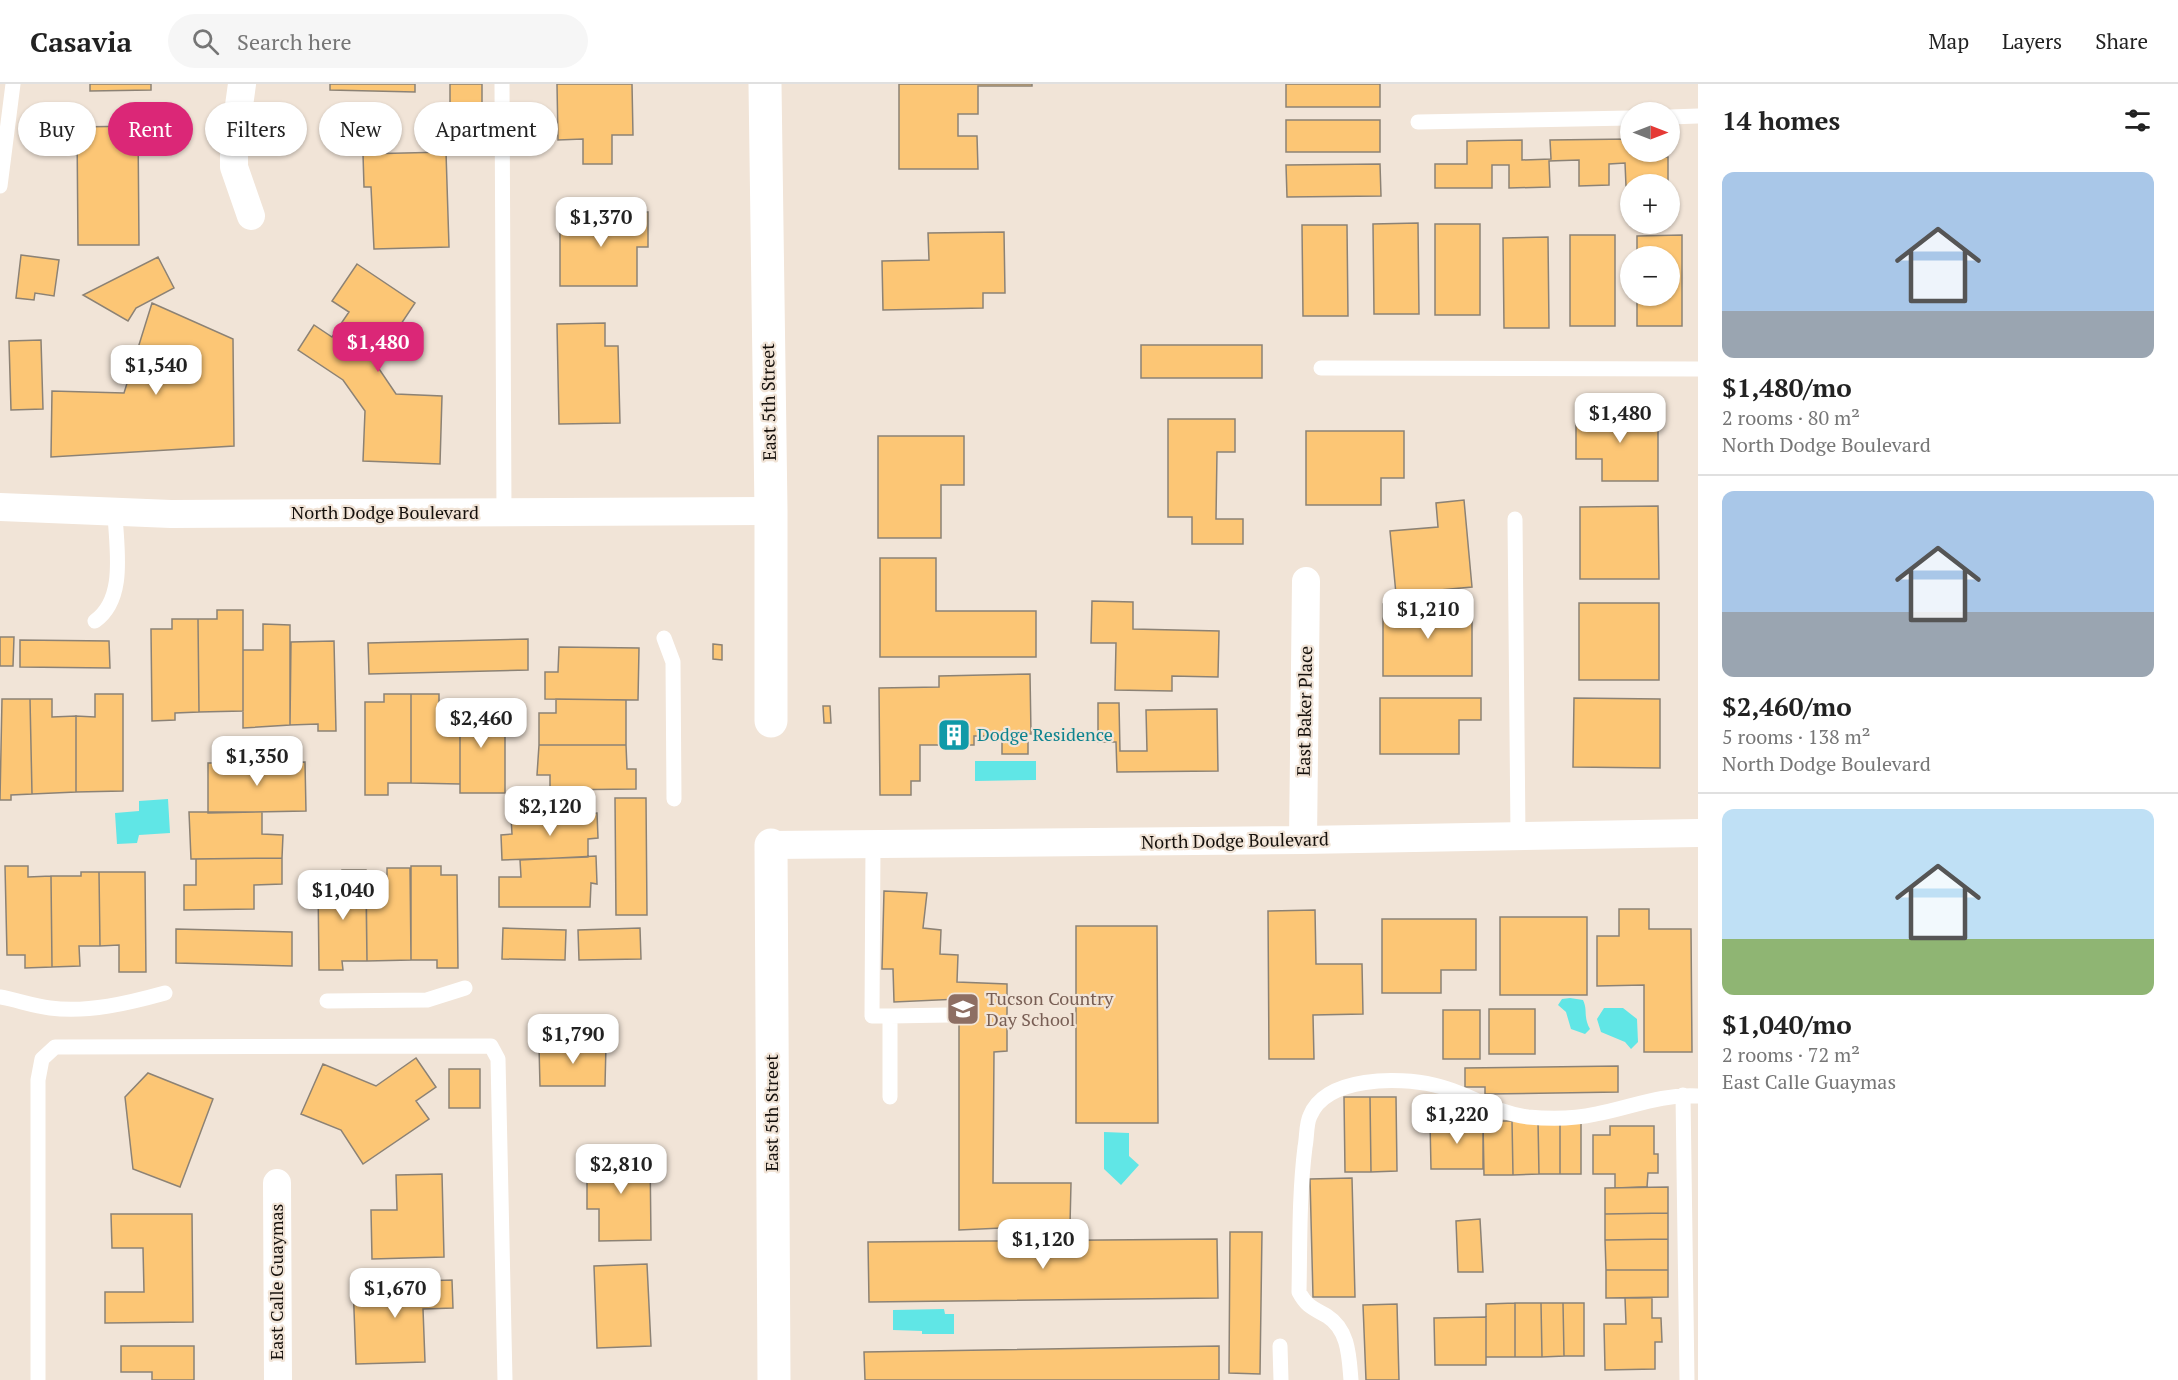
<!DOCTYPE html>
<meta charset="utf-8">
<style>
body{margin:0;font-family:"PT Serif",serif;background:#f6f6f6;color:#222;height:100vh;display:flex;flex-direction:column;font-size:22px;white-space:nowrap}
*{box-sizing:border-box;margin:0}
p{font-size:20px;color:#767676}
.icon{flex:none;width:33px;height:33px;fill:none;stroke:currentColor;stroke-width:2;stroke-linecap:round;stroke-linejoin:round}
.map{position:relative;flex:1;overflow:hidden}
.panel{display:flex;flex-direction:column;background:#fff;width:480px}
.panel>*{flex:none}
.guide{position:absolute;left:18px;top:18px;width:570px;height:54px;display:flex;gap:12px}
.needle{width:39px;rotate:90deg}
.buttons{position:absolute;left:1620px;top:18px;display:grid;gap:12px}
.buttons a{display:grid;place-items:center;width:60px;height:60px;border-radius:50%;background:#fff;box-shadow:0 2px 4px #0004;font-size:30px}
.price{position:absolute;translate:-50% -51px;padding:0 14px;border-radius:12px;background:#fff;color:#222;font-size:20px;line-height:39px;filter:drop-shadow(0 2px 3px #0008)}
.price::after{content:'';position:absolute;left:50%;top:36px;width:18px;height:14px;margin-left:-9px;background:inherit;clip-path:polygon(0 0,100% 0,50% 100%)}
.price.on{background:#db2777;color:#fff}
ul{padding:0;list-style:none}
li{display:grid;align-content:center;gap:12px;height:318px;padding:0 24px}
li+li{border-top:2px solid #e0e0e0}
li span{display:grid;place-items:center;height:186px;border-radius:12px;color:#555}
li>.icon{margin-inline-start:auto}
span .icon{width:108px;height:108px;fill:#fffc;stroke-width:1}
li b{font-size:26px}
h2{display:flex;justify-content:space-between;align-items:center;height:72px;padding:0 24px;font-size:26px}
.tag{padding:0 21px;border-radius:27px;background:#fff;box-shadow:0 2px 4px #0004;font-size:21px;line-height:54px}
.tag.on{background:#db2777;color:#fff}
header{display:flex;align-items:center;gap:36px;box-sizing:border-box;height:84px;padding:0 30px;background:#fff;border-bottom:2px solid #e0e0e0}
header strong{font-size:28px}
nav{display:flex;gap:33px;margin-inline-start:auto;font-size:21px}
.search{width:420px;height:54px;background:#f6f6f6;display:flex;align-items:center;gap:15px;box-sizing:border-box;padding:0 21px;border-radius:33px;color:#767676;font-size:22px}
main{display:flex;flex:1;min-height:0}
.map>svg:first-child{display:block}
.water{fill:#60e6e6}
.building{fill:#fcc675;stroke:#8c8275;stroke-width:1.5}
.lines{fill:none;stroke-linecap:round;stroke-linejoin:round}
.lane{stroke:#fff;stroke-width:15}
.street{stroke:#fff;stroke-width:28}
.secondary{stroke:#fff;stroke-width:33}
.labels{text-anchor:middle;stroke-width:4.5;stroke-linejoin:round;paint-order:stroke}
.street-label{font-size:18px;fill:#15100c;stroke:#f1e4d7}
.culture-label{font-size:18px;fill:#0d838f;stroke:#f1e4d7;text-anchor:start}
.education-label{font-size:18px;fill:#785e54;stroke:#f1e4d7;text-anchor:start}
</style>
<header>
<strong>Casavia</strong>
<div class="search"><svg class="icon" aria-label="search" viewBox="0 0 24 24"><circle cx="10" cy="10" r="6"/><path d="M15 15l6 6"/></svg>Search here</div>
<nav><a>Map</a><a>Layers</a><a>Share</a></nav>
</header>
<main>
<div class="map">
<svg width="1698" height="1296" viewBox="0 0 1698 1296">
<rect width="100%" height="100%" fill="#f1e4d7"/>
<!-- water -->
<path class="water" d="M975 677H1036V696L975 697Z
M168 715 170 749 139 751 137 759 117 760 115 729 139 727V717Z
M1570 914 1583 916C1588 926 1583 933 1590 945L1585 950 1571 945 1566 928 1558 921 1562 915Z
M1604 924H1623L1637 935 1638 958 1631 965 1625 958 1601 948 1597 935Z
M1104 1048 1129 1049V1072L1139 1081 1121 1101 1104 1085Z
M944 1225 945 1230H954V1250H922V1247L893 1246V1226Z"/>
<!-- building -->
<path class="building" d="M90 0H151V6L90 7Z
M330 0H415V8L330 6Z
M450 0H482V32L450 31Z
M557 0H632L633 51H612V80H583V55L558 56Z
M899 0H1032V2H978V30H958V52H977L978 85H899Z
M1286 0H1380V23H1286Z
M1286 36H1380V68H1286Z
M138 42 139 161H78L77 43Z
M1630 55V68H1638V73H1668V100L1626 102 1625 79 1609 80V101L1579 102V76L1549 77 1550 103 1509 104V81H1492V104H1435V80H1467V57L1522 56V76L1551 75 1550 56Z
M446 68 449 163 374 165 371 103H364L363 70Z
M1380 80 1381 112 1287 113 1286 81Z
M560 128H648V163H637V202H560Z
M1418 139 1419 230H1374L1373 140Z
M1435 140H1480V231H1435Z
M1302 141H1347L1348 232H1303Z
M1004 148 1005 209H983V224L883 226 882 177 929 176 928 149Z
M1570 151H1615V242H1570Z
M1682 151V242H1637V212H1670V172H1637V152Z
M1548 153 1549 244H1504L1503 154Z
M21 171 59 176 54 212 35 209 34 216 16 214Z
M158 173 174 204 136 224 128 237 83 211Z
M357 180 415 219 375 279 396 310 442 312 440 380 363 377 365 327 343 296 298 266 314 241 332 253 349 228 332 217Z
M152 219 233 255 234 362 51 373 52 307 124 309Z
M605 239V262H618L620 339 559 340 557 240Z
M41 256 43 325 11 326 9 257Z
M1141 261H1262V294H1141Z
M1576 329H1658V397H1602V375H1576Z
M1168 335H1235V368H1217L1216 435H1243V460H1192V433H1168Z
M1306 347H1404V394H1381V421H1306Z
M878 352H964V401H941V454H878Z
M1464 416 1472 503 1396 510 1390 447 1438 443 1436 419Z
M1658 422 1659 495H1580V423Z
M880 474H936V527H1036V573H880Z
M1092 517 1133 518V545L1219 547 1218 593 1172 592V607L1115 606 1116 559H1091Z
M1579 519H1659V596H1579Z
M1383 520H1472V592H1383Z
M217 526H243V627L199 628 198 535H217Z
M172 535H198L199 628 175 629V636L152 637 151 545H172Z
M263 540 290 541V641L243 644V566H263Z
M0 553H14L13 582H0Z
M528 555V586L369 590 368 559Z
M20 556 109 557 110 584 20 583Z
M334 557 336 647H318V640L290 641 291 558Z
M713 560 722 561V576L713 575Z
M559 563 639 564 638 616 545 615V588H558Z
M1030 590 1031 650H1028V670H1002V652H974V661H920V697H911V711H880L879 604 939 603V592Z
M95 610H123V707L76 708V632L95 633Z
M384 610H411V699H388V711H365V618H384Z
M411 610H439V627H460V700L411 699Z
M1380 614H1481V636H1459V670H1380Z
M1574 614 1660 615V684L1573 683Z
M2 615H30L32 710 11 711V716H0Z
M30 615H52V633L76 632V708L32 710Z
M460 615H487V635H505V709H460Z
M556 615 626 616V661H539V629H556Z
M1098 619H1119L1120 667H1147L1146 626 1217 625 1218 687 1117 688 1116 658H1098Z
M823 622H830L831 639H824Z
M539 661H626L627 685H636V705L550 706V691H537Z
M305 678 306 727 208 729V679Z
M615 714H646L647 831H616Z
M189 728H262V750L283 751 282 774 191 775Z
M597 729 598 754 588 755V773L502 776 501 751 512 750 511 733Z
M596 772 597 800 591 799 590 823H499V793H521L520 776Z
M282 774V800L254 801V825L184 826V801H196V775Z
M5 782H28V793L51 792 52 883 25 884V871H7Z
M411 782H441V791H457L458 884H437V876H411Z
M387 784H410L411 876 367 877 366 805H387Z
M342 786H366L367 877H342L343 886H319L318 799 342 798Z
M81 788H99L100 862H79L80 882 52 883 51 792H81Z
M99 788H145L146 888H119V861L100 862Z
M884 807 927 809 923 844 941 846 940 870 958 871 957 898 1007 900V967L994 968 993 1099H1071L1070 1141 959 1146V915L894 918 893 885H882Z
M1619 825H1649V845H1691L1692 968H1644V901L1597 902V852H1619Z
M1315 826 1316 880H1362L1363 930 1313 931 1314 975H1269L1268 827Z
M1500 833H1587V911H1500Z
M1382 835H1476V886H1441V909H1382Z
M1076 842H1157L1158 1039H1076Z
M503 844 566 846 565 876 502 875Z
M640 844 641 875 579 876 578 846Z
M176 845 292 848V882L176 879Z
M1489 925H1535V970H1489Z
M1443 926H1480V975H1443Z
M556 958 606 960 605 1002H540L539 962 556 964Z
M416 974 436 1003 416 1017 429 1035 363 1080 341 1046 301 1030 323 980 376 1002Z
M1618 982V1008L1485 1010V1003H1465V984Z
M449 985H480V1024H449Z
M148 989 213 1015 180 1103 133 1085 125 1013Z
M1344 1013H1370L1371 1088H1345Z
M1370 1013H1396L1397 1087 1371 1088Z
M1483 1037H1512L1513 1091H1484Z
M1483 1037V1085H1431L1430 1038Z
M1512 1037H1538L1539 1090 1513 1091Z
M1538 1037H1560V1090H1539Z
M1560 1037H1581V1090H1560Z
M1610 1042H1654V1070H1658V1089H1648L1647 1103 1615 1104V1090H1593V1051H1610Z
M650 1067 651 1156 599 1157V1125H587V1082H597V1068Z
M442 1090 444 1173 372 1175 371 1126H397L396 1091Z
M1352 1094 1355 1213H1313L1310 1095Z
M1668 1103V1129L1605 1130V1104Z
M1668 1129V1155L1605 1156V1130Z
M111 1130H192L193 1238 105 1239V1208H144L143 1164H112Z
M1480 1135 1483 1188H1458L1456 1137Z
M1230 1148H1262L1260 1290 1229 1289Z
M1217 1155 1218 1214 869 1218 868 1158Z
M1668 1155V1186H1606L1605 1156Z
M647 1180 651 1262 597 1264 594 1182Z
M1606 1186H1668V1213L1606 1214Z
M452 1196 453 1224 423 1225 425 1278 356 1280 353 1199Z
M1625 1214H1652V1234H1661L1662 1258H1655V1285L1605 1286 1604 1240H1626Z
M1515 1219H1541L1542 1273H1515Z
M1515 1219V1273H1486V1220Z
M1541 1219H1563L1564 1272 1542 1273Z
M1563 1219H1584V1272H1564Z
M1397 1220 1399 1296H1366L1363 1221Z
M1486 1233V1281H1435L1434 1234Z
M121 1262H194V1296H152V1288H121Z
M1219 1262V1296H865L864 1268Z"/>
<g class="lines">
<!-- lane -->
<path class="lane" d="M502 0 504 428
M1670 33 1698 32
M1418 38 1630 34
M0 102 13 0
M1321 284 1698 285
M1515 435 1518 752
M95 537C127 514 116 463 115 428
M664 554 673 578 674 715
M873 760 872 932H890V1013
M0 913C17 916 33 922 50 924 88 929 129 919 165 909
M327 917 427 916 465 904
M890 932 949 931
M1683 1011 1687 1296
M1280 1262 1281 1296
M38 1296V996L42 975 55 963 491 962 498 975 505 1296
M1351 1296C1349 1273 1349 1246 1327 1232 1313 1224 1307 1223 1299 1208 1300 1160 1299 1111 1305 1063 1307 1054 1306 1040 1310 1032 1326 992 1399 993 1434 1001 1467 1008 1494 1029 1528 1033 1550 1035 1574 1035 1596 1030 1633 1023 1659 1010 1698 1012"/>
<!-- street -->
<path class="street" d="M242 0 234 58V83L251 132
M0 423 171 430 771 427
M1303 756 1306 497
M771 761 1303 756 1698 749
M277 1099 278 1296"/>
<!-- secondary -->
<path class="secondary" d="M765 0 771 427V637
M771 761 774 1296"/>
</g>
<!-- icons -->
<defs>
<g id="building-square" transform="scale(1.725)"><rect x="-9" y="-9" width="18" height="18" rx="4" fill="#0f9aa8" stroke="#f1e4d7"/><path d="M-4-6H4V6H1V3H-1V6H-4ZM-2.5-4.3h1.7v1.8h-1.7ZM.8-4.3h1.7v1.8H.8ZM-2.5-1h1.7V.8h-1.7ZM.8-1h1.7V.8H.8Z" fill="#fff"/></g>
<g id="school-square" transform="scale(1.725)"><rect x="-9" y="-9" width="18" height="18" rx="4" fill="#8d6e63" stroke="#f1e4d7"/><path d="M0-5L7-2L0 1L-7-2ZM-4 1L0 2.5L4 1V4Q0 6-4 4Z" fill="#fff"/></g>
</defs>
<g fill-rule="evenodd">
<use href="#building-square" x="954" y="651"/>
<use href="#school-square" x="963" y="925"/>
</g>
<g class="labels">
<!-- street labels -->
<g class="street-label">
<text transform="translate(769 318) rotate(-91)" y="6">East 5th Street</text>
<text x="385" y="435">North Dodge Boulevard</text>
<text transform="translate(1305 627) rotate(-89)" y="6">East Baker Place</text>
<text transform="translate(1235 757) rotate(-1)" y="6">North Dodge Boulevard</text>
<text transform="translate(772 1029) rotate(-90)" y="6">East 5th Street</text>
<text transform="translate(277 1198) rotate(-90)" y="6">East Calle Guaymas</text>
</g>
<!-- culture labels -->
<g class="culture-label">
<text x="977" y="657">Dodge Residence</text>
</g>
<!-- education labels -->
<g class="education-label">
<text x="986" y="921">Tucson Country<tspan x="986" dy="21">Day School</tspan></text>
</g>
</g>
</svg>
<div class="buttons">
<a><svg class="needle" viewBox="-14 -14 28 28"><path d="M0-13l5 13h-10z" fill="#e53935"/><path d="M0 13l5-13h-10z" fill="#767676"/></svg></a>
<a>+</a>
<a>−</a>
</div>
<b class="price" style="left:601px;top:164px">$1,370</b>
<b class="price on" style="left:378px;top:289px">$1,480</b>
<b class="price" style="left:156px;top:312px">$1,540</b>
<b class="price" style="left:1620px;top:360px">$1,480</b>
<b class="price" style="left:1428px;top:556px">$1,210</b>
<b class="price" style="left:481px;top:665px">$2,460</b>
<b class="price" style="left:257px;top:703px">$1,350</b>
<b class="price" style="left:550px;top:753px">$2,120</b>
<b class="price" style="left:343px;top:837px">$1,040</b>
<b class="price" style="left:573px;top:981px">$1,790</b>
<b class="price" style="left:1457px;top:1061px">$1,220</b>
<b class="price" style="left:621px;top:1111px">$2,810</b>
<b class="price" style="left:1043px;top:1186px">$1,120</b>
<b class="price" style="left:395px;top:1235px">$1,670</b>
<div class="guide">
<a class="tag">Buy</a>
<a class="tag on">Rent</a>
<a class="tag">Filters</a>
<a class="tag">New</a>
<a class="tag">Apartment</a>
</div>
</div>
<section class="panel">
<h2>14 homes<svg class="icon" aria-label="filters" viewBox="0 0 24 24"><path d="M4 7h16M4 17h16"/><circle cx="9" cy="7" r="2"/><circle cx="15" cy="17" r="2"/></svg></h2>
<ul>
<li><span style="background:linear-gradient(#a9c7e8 75%,#9aa5b1 0)"><svg class="icon" aria-label="home" viewBox="0 0 24 24"><path d="M3 11l9-7 9 7M6 9v11h12V9"/></svg></span><div><b>$1,480/mo</b><p>2 rooms · 80 m²</p><p>North Dodge Boulevard</p></div></li>
<li><span style="background:linear-gradient(#a9c7e8 65%,#9aa5b1 0)"><svg class="icon" aria-label="home" viewBox="0 0 24 24"><path d="M3 11l9-7 9 7M6 9v11h12V9"/></svg></span><div><b>$2,460/mo</b><p>5 rooms · 138 m²</p><p>North Dodge Boulevard</p></div></li>
<li><span style="background:linear-gradient(#bfe0f5 70%,#8fb573 0)"><svg class="icon" aria-label="home" viewBox="0 0 24 24"><path d="M3 11l9-7 9 7M6 9v11h12V9"/></svg></span><div><b>$1,040/mo</b><p>2 rooms · 72 m²</p><p>East Calle Guaymas</p></div></li>
</ul>
</section>
</main>
